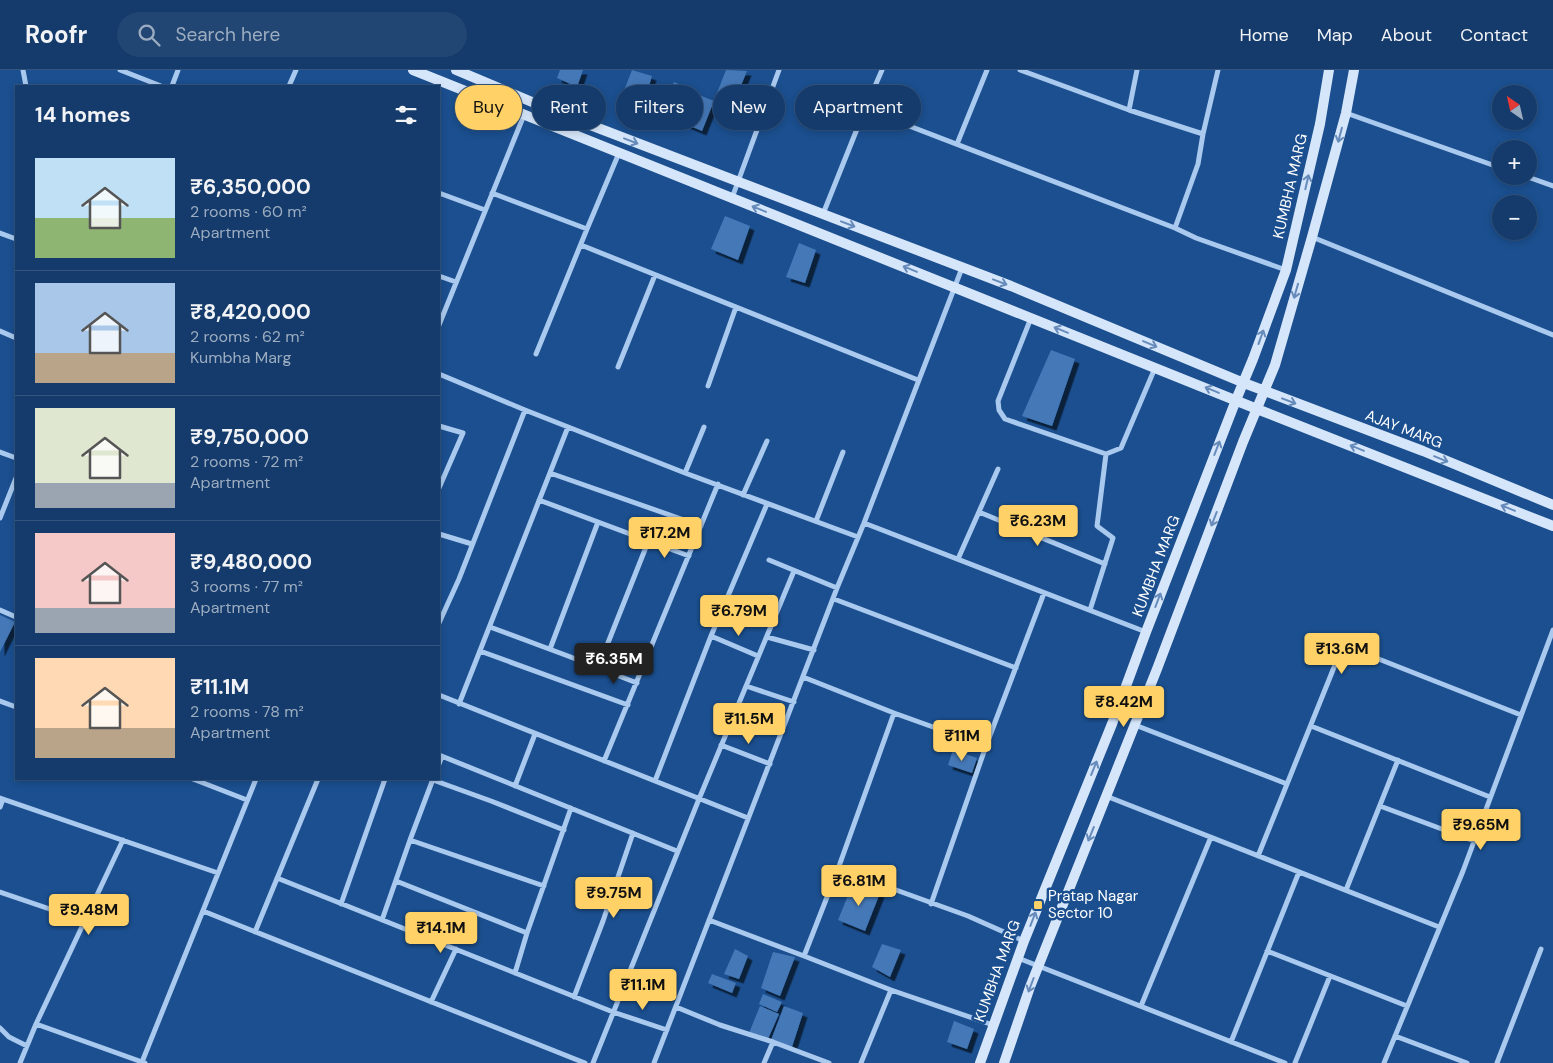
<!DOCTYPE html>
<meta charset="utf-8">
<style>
body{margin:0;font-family:"DM Sans",sans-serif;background:#214673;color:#f1f3f6;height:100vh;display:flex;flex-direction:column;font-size:19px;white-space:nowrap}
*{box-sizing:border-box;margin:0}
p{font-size:16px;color:#9dadc1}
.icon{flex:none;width:28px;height:28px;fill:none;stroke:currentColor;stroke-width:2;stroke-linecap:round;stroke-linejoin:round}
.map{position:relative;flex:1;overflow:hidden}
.side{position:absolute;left:15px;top:15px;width:425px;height:695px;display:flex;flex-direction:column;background:#143b6b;border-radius:0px;box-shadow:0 2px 8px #0003,0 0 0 1px #33557e}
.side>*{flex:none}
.top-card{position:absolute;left:455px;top:15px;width:475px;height:45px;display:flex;gap:10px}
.needle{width:32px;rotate:326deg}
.fabs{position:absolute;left:1492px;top:15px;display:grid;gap:10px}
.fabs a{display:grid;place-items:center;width:45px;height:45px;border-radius:50%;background:#143b6b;box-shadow:0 2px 8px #0003,0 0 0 1px #33557e;font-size:25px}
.price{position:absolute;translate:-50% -42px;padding:0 11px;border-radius:5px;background:#ffd166;color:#111;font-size:16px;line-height:32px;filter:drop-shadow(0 1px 2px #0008)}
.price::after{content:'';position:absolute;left:50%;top:30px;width:15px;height:11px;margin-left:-8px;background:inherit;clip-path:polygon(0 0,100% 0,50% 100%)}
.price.on{background:#222;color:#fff}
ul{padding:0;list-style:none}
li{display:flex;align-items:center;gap:15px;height:125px;padding:0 20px}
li+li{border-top:1px solid #33557e}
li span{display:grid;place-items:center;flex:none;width:140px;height:100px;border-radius:0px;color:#555}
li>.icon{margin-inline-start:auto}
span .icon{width:60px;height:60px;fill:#fffc;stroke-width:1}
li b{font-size:21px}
h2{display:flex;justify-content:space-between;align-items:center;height:60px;padding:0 20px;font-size:21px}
.pill{padding:0 18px;border-radius:22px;background:#143b6b;box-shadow:0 2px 8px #0003,0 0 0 1px #33557e;font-size:18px;line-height:45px}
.pill.on{background:#ffd166;color:#111}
header{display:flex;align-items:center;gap:30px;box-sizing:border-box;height:70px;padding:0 25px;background:#143b6b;border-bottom:1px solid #33557e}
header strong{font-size:24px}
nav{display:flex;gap:28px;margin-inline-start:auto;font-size:18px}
.search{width:350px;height:45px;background:#214673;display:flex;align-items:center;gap:12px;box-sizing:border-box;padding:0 18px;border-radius:28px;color:#9dadc1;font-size:19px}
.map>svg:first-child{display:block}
.building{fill:#4478b7;filter:url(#shadow)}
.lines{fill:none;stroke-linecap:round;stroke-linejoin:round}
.street{stroke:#a9c9ee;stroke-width:5}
.secondary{stroke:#d6e6fa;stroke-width:10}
.oneway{stroke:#668bba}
.poi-dot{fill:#ffd166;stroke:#1b4f8f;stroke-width:2}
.labels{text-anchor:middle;stroke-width:5;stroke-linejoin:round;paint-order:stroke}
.street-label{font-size:15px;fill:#fff;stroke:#1b4f8f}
.poi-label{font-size:15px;fill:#fff;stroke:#1b4f8f;text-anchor:start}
</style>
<header>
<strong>Roofr</strong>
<div class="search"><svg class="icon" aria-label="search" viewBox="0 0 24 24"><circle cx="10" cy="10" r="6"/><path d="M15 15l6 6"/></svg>Search here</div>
<nav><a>Home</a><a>Map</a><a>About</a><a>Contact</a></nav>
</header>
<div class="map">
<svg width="1553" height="993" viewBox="0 0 1553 993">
<defs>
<filter id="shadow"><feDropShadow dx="4.5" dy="4.5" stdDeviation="0" flood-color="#0009"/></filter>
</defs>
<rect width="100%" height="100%" fill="#1b4f8f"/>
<!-- building -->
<path class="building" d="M560 0H583L577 17 557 8Z
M632 0 652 6 641 43 618 36Z
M726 0 747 1 733 35 715 28Z
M674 12 691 19 680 49 660 41Z
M694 23 714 31 702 61 683 53Z
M725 146 750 156 738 190 711 179Z
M799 173 816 180 805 213 786 207Z
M1051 280 1075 289 1052 356 1022 346Z
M0 545 15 552 0 582Z
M953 680 977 688 972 703 948 695Z
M853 813 880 823 865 861 838 850Z
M882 874 901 880 890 907 872 897Z
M735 879 748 886 739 909 724 904Z
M773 882 795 887 780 926 761 918Z
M712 904 736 913 732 923 708 913Z
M763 924 782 932 777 942 759 934Z
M760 936 779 944 768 969 749 963Z
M784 936 803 943 792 977 771 970Z
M954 951 974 959 967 979 947 972Z"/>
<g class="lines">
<!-- street -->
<path class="street" d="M23 0 26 16
M120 0 161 16
M1020 0 1129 40 1203 64 1198 94 1175 158 1196 168 1286 200
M172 16 178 0
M289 16 296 0
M865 39 1175 158
M1129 40 1137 0
M1346 43 1501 98
M1203 64 1218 0
M957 74 987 0
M1525 106 1553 116
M439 123 485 140
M492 123 587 159 619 83
M732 128 779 0
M823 144 865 39 882 0
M0 163 16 169
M1312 167 1553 265
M581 175 918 310
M439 206 456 212
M1031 248 998 331 999 340 1005 349 1106 384 1121 378 1155 298
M439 255 524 45
M0 261 16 268
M536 284 587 159
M618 297 655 205
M439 304 525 340 685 403 858 467
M708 316 736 237
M439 356 463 363 439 418
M0 382 16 388
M550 403 701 456
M685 403 704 357
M743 425 767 371
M539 430 689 486
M979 442 1105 494
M0 448 16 408
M816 451 843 382
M864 453 1146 562
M439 464 472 474
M958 489 998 399
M769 490 837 518
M834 529 1016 598
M0 540 16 547
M1090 540 1113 468 1097 456 1106 384
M439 553 459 509 525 340
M490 557 568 586 637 613
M711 566 758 586
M767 567 814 580
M550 579 598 452
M480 581 628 635
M598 598 648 472
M803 607 894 643 986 676
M746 616 794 632
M439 625 748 748
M0 631 16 637
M459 634 568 357
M1135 655 1287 714
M1311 656 1490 727
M721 675 770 694
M439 685 677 781
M604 691 718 414
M439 694 442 686
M193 709 247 730
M433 710 491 731 564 760
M655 711 711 566 767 434
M515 716 535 664
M1106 726 1439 857
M0 728 218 803
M1380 736 1474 771
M0 737 3 729
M410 770 544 816
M1258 786 1343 575 1521 645
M838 799 894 643
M277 808 613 942 667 960
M396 811 527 863
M1346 820 1398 690
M0 822 85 851
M341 834 385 709
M931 834 986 676 1044 523
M203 841 585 993
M382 850 410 770 433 709
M709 850 804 886 891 920
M255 862 318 709
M1267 881 1407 936
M804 886 838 799 968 846 1024 871
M1018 888 1285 993
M515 903 527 863 571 738
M574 927 603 851 633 763
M431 932 456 879
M1141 936 1211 767
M676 937 720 955 773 972 764 993
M36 954 145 993
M0 958 9 967 27 976
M1395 966 1467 993
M773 972 829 993
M1231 972 1299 802
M142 992 256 709
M20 993 36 954 123 770
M593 993 699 729 794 501
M654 993 837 518 864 453 962 198
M861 993 891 920 993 955
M1295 993 1330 906
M1384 993 1463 801 1553 560
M1497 993 1541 879"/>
<!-- secondary -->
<path class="secondary" d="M413 0 1257 339 1553 456
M456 0 551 40 1011 216 1244 313 1423 381 1553 435
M980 993 1024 871 1112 654 1146 562 1236 330 1253 289 1286 200 1320 54 1329 0
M1004 993 1030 917 1157 599 1243 372 1275 295 1312 167 1346 43 1354 0"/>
</g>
<!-- one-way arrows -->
<defs><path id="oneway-shaft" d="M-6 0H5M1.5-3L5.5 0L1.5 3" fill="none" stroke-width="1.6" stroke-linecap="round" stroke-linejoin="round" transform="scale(1.25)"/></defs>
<g class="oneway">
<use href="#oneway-shaft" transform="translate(1340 65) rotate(105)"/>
<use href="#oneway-shaft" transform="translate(631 71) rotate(21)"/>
<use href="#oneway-shaft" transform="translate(1307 112) rotate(-77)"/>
<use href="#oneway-shaft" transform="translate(759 139) rotate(-158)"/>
<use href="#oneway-shaft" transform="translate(848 154) rotate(21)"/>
<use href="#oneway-shaft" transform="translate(910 199) rotate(-158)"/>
<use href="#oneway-shaft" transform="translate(1000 212) rotate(21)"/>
<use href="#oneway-shaft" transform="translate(1296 221) rotate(106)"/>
<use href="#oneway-shaft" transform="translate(1061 260) rotate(-158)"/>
<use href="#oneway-shaft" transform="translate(1261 267) rotate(-70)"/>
<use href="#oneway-shaft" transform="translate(1150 274) rotate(23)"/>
<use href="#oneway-shaft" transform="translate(1212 320) rotate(-158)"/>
<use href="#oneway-shaft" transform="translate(1289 331) rotate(21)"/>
<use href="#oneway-shaft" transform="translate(1217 378) rotate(-69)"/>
<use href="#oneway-shaft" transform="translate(1357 378) rotate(-158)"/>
<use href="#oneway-shaft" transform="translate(1441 389) rotate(22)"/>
<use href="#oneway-shaft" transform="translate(1508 438) rotate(-158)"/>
<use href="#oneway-shaft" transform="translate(1214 449) rotate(111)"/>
<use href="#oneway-shaft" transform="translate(1158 530) rotate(-69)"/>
<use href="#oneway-shaft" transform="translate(1094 698) rotate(-68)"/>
<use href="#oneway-shaft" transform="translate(1091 764) rotate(112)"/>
<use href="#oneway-shaft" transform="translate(1033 849) rotate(-69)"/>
<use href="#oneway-shaft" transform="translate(1031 915) rotate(111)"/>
</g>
<!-- markers -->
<rect class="poi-dot" x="1033" y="830" width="10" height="10" rx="2.5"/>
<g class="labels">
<!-- street labels -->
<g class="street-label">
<text transform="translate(1290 116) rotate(-77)" y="5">KUMBHA MARG</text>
<text transform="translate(1404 359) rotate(21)" y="5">AJAY MARG</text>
<text transform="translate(1156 496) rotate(-69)" y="5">KUMBHA MARG</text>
<text transform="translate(997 901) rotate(-70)" y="5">KUMBHA MARG</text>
</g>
<!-- poi labels -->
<g class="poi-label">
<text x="1048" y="831">Pratap Nagar<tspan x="1048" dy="17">Sector 10</tspan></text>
</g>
</g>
</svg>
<div class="fabs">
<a><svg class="needle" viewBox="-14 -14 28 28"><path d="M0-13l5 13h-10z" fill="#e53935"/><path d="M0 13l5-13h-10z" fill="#9dadc1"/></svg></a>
<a>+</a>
<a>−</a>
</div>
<b class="price" style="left:1038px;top:477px">₹6.23M</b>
<b class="price" style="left:665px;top:489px">₹17.2M</b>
<b class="price" style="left:739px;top:567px">₹6.79M</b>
<b class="price" style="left:1342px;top:605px">₹13.6M</b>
<b class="price on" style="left:614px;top:615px">₹6.35M</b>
<b class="price" style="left:1124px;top:658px">₹8.42M</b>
<b class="price" style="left:749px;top:675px">₹11.5M</b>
<b class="price" style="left:962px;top:692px">₹11M</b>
<b class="price" style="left:1481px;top:781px">₹9.65M</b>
<b class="price" style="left:859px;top:837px">₹6.81M</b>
<b class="price" style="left:614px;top:849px">₹9.75M</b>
<b class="price" style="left:89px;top:866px">₹9.48M</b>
<b class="price" style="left:441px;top:884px">₹14.1M</b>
<b class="price" style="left:643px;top:941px">₹11.1M</b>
<div class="top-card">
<a class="pill on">Buy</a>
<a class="pill">Rent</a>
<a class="pill">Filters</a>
<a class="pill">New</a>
<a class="pill">Apartment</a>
</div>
<section class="side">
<h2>14 homes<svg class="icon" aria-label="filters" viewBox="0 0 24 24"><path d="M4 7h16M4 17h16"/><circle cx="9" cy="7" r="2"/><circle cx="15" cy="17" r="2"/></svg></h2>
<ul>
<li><span style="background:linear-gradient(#bfe0f5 60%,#8fb573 0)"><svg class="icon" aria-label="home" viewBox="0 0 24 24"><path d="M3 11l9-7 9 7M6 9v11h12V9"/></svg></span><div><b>₹6,350,000</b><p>2 rooms · 60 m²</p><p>Apartment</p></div></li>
<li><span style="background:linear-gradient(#a9c7e8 70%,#b9a48a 0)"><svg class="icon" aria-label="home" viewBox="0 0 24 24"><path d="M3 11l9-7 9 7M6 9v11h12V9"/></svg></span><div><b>₹8,420,000</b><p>2 rooms · 62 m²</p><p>Kumbha Marg</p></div></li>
<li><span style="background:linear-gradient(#dfe7d0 75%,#9aa5b1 0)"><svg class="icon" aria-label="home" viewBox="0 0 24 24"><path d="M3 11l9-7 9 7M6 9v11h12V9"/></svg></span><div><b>₹9,750,000</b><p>2 rooms · 72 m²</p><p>Apartment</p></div></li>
<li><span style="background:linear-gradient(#f6c9c9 75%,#9aa5b1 0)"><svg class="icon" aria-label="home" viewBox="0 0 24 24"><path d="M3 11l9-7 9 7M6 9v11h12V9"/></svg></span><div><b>₹9,480,000</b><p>3 rooms · 77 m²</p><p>Apartment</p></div></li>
<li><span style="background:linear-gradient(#ffd9b3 70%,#b9a48a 0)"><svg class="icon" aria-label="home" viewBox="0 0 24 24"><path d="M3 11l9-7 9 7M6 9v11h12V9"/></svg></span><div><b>₹11.1M</b><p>2 rooms · 78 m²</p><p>Apartment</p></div></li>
</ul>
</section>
</div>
